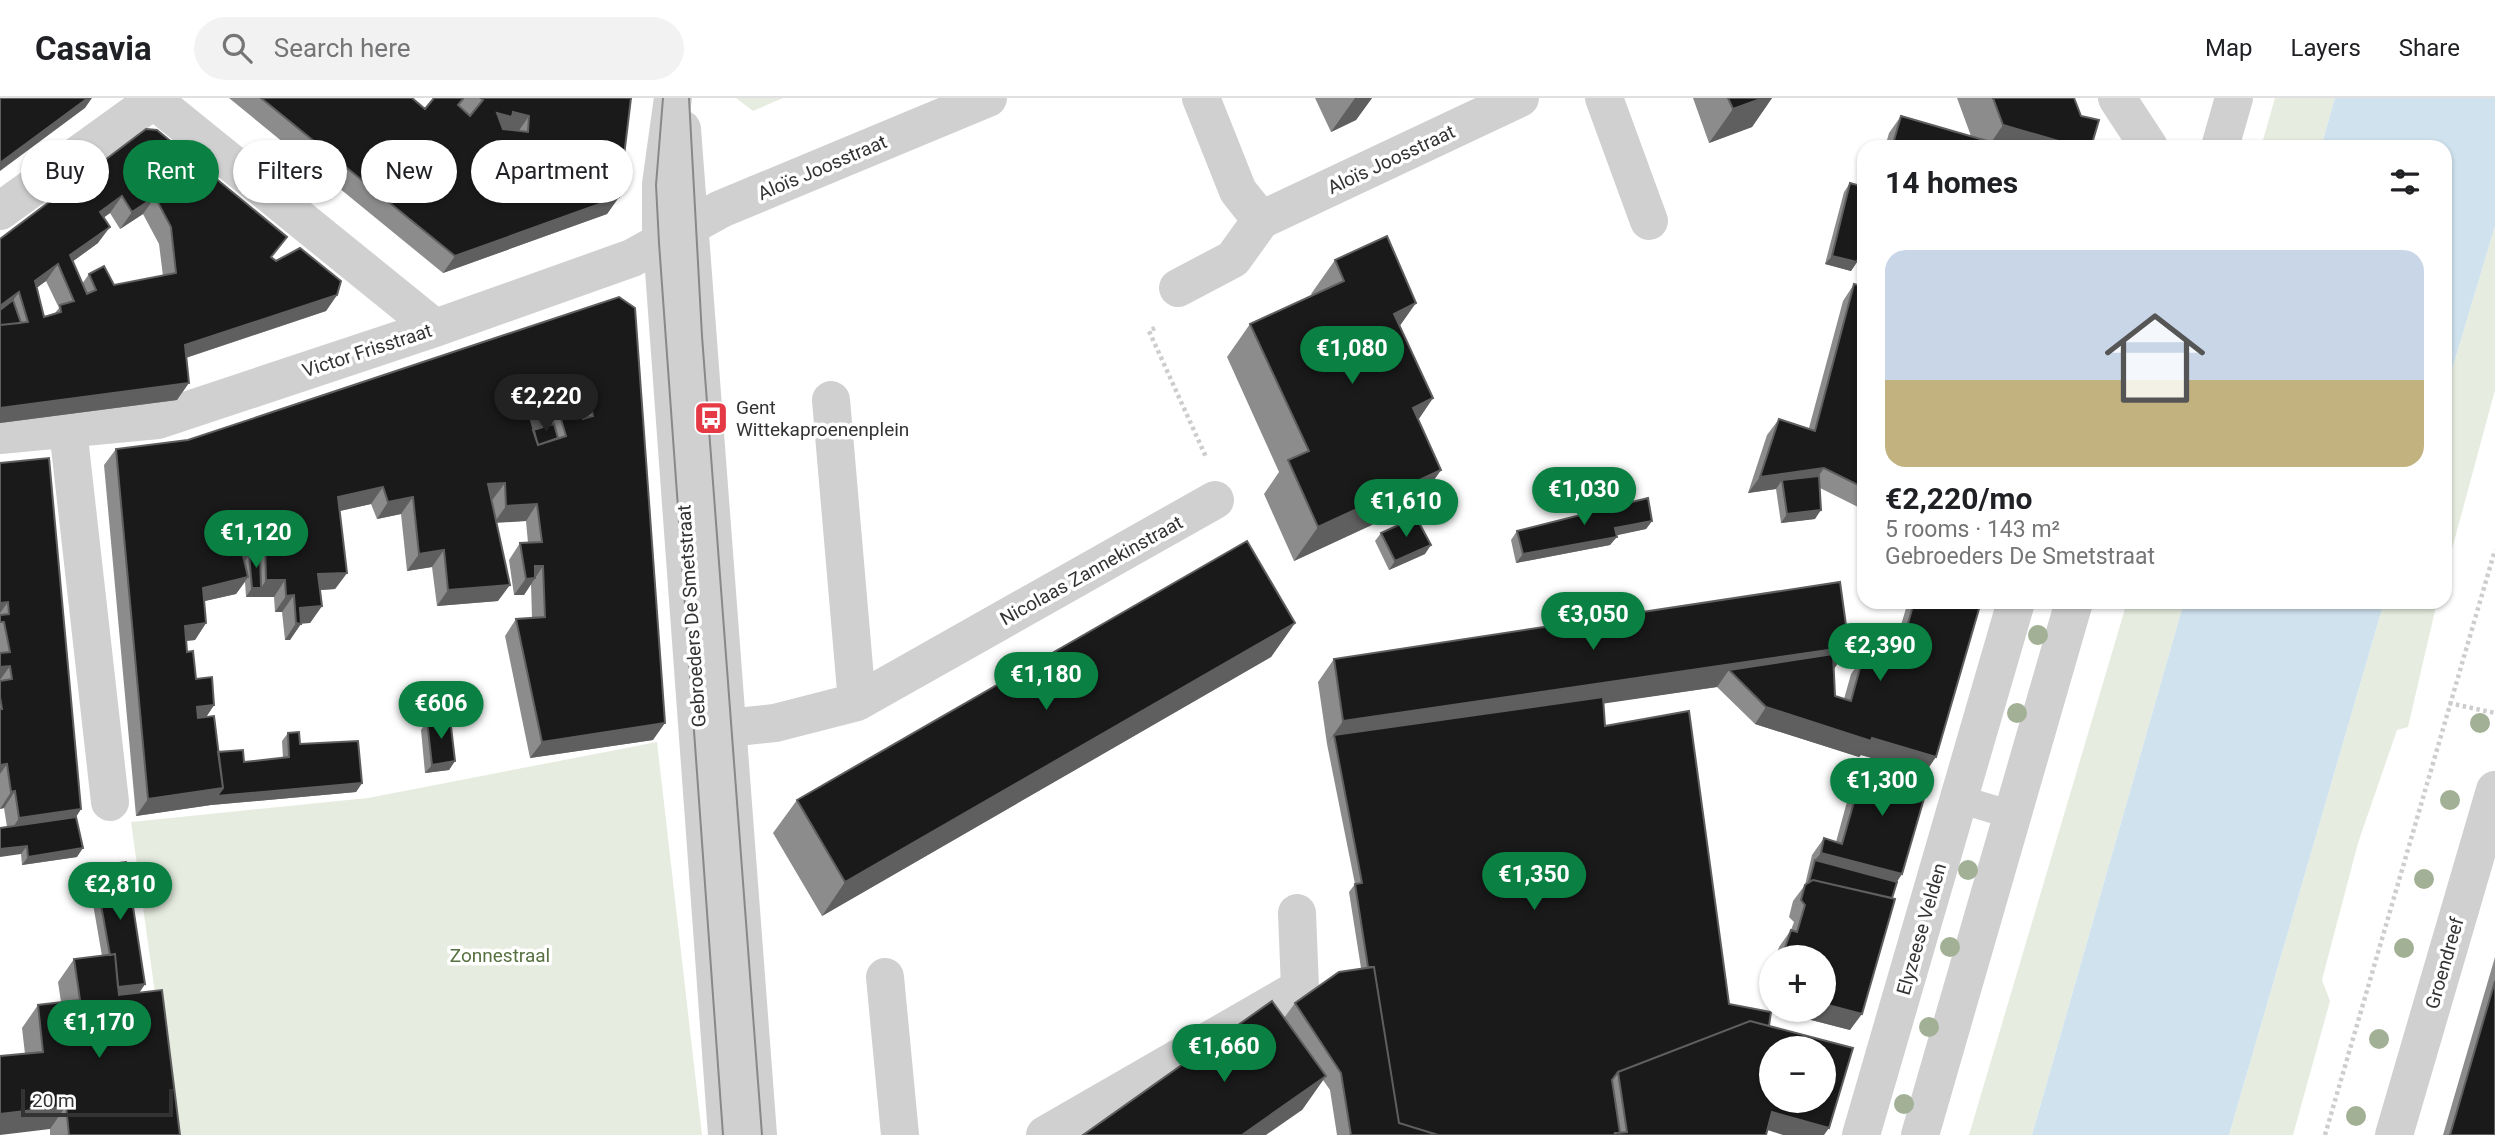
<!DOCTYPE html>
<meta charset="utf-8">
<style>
body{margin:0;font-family:Roboto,sans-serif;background:#f2f2f2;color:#202124;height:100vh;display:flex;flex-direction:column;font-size:26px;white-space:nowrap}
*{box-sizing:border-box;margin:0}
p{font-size:23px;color:#757577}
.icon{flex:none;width:38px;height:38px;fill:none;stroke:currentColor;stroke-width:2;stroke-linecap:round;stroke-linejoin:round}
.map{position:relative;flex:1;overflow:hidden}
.drawer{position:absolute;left:1857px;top:42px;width:595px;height:469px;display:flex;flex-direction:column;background:#fff;border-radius:21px;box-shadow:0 2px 5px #0004}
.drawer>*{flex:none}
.hud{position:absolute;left:21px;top:42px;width:665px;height:63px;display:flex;gap:14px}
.fabs{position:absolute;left:1759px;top:847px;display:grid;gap:14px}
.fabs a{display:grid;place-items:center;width:77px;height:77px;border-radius:50%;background:#fff;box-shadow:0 2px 5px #0004;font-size:35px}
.scale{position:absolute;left:21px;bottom:18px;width:152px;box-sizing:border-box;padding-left:7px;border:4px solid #333;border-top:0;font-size:19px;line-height:24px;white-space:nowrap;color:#333;-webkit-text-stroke:5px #fff;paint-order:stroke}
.price{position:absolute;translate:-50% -60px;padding:0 16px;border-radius:24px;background:#0b8043;color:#fff;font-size:23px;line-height:46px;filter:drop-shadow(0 2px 4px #0008)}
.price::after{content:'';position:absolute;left:50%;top:42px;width:21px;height:16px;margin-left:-10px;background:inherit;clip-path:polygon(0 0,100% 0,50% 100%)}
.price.current{background:#222;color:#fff}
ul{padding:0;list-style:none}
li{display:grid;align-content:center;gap:14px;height:371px;padding:0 28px}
li span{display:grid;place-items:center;height:217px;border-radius:21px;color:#555}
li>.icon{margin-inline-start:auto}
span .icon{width:126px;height:126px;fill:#fffc;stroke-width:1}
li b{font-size:30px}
h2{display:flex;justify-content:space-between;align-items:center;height:84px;padding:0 28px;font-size:30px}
.tag{padding:0 24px;border-radius:32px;background:#fff;box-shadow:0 2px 5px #0004;font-size:24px;line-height:63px}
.tag.current{background:#0b8043;color:#fff}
header{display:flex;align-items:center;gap:42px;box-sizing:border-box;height:98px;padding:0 35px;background:#fff;border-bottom:2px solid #e0e0e0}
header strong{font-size:33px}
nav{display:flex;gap:38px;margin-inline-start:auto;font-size:24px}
.search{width:490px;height:63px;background:#f2f2f2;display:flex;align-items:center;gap:18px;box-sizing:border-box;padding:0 24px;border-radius:38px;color:#757577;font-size:26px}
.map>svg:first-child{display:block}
.green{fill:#e6ecdf}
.water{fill:#cfe2ee}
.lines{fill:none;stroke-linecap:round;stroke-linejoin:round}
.path{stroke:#cdcdcd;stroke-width:4.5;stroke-dasharray:3.5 3.5;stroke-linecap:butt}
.service{stroke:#d0d0d0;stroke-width:28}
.pedestrian{stroke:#d0d0d0;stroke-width:38}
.minor{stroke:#d0d0d0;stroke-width:38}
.tertiary{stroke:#d0d0d0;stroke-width:38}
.tram{stroke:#888;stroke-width:2}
.tree{fill:#a2b095}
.wall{fill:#8c8c8c;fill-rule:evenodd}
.shaded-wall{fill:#5f5f5f}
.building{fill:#1a1a1a;stroke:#5f5f5f;stroke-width:2;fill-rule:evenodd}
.labels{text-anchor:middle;stroke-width:7;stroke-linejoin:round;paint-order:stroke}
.street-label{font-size:19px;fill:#333;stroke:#fff}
.poi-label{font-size:19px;fill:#333;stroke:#fff;text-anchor:start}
.park-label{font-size:19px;fill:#56703f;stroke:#fff}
</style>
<header>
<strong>Casavia</strong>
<div class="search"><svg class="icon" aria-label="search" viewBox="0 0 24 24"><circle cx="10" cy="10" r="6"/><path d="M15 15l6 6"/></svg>Search here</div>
<nav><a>Map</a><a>Layers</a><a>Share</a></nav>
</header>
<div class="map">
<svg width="2495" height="1037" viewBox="0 0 2495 1037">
<rect width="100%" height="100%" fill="#fff"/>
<!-- green -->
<path class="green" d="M736 0H783L753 13Z
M2275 0H2335L2321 49H2261Z
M2495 128V292L2445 477V295Z
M2127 504H2184L2032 1037H1969Z
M2384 504H2437L2408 629 2397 632 2358 745 2322 882 2330 903 2293 1037H2229Z
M657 644 702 1037H175L131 724 368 700Z"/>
<!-- water -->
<path class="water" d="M2335 0H2495V128L2445 295V49H2321Z
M2184 504H2384L2229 1037H2032Z"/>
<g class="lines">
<!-- path -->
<path class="path" d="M1155 230 1149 233 1206 359
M2449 605 2495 615
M2325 1037 2495 452"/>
<!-- service -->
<path class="service" d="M1959 701 2012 717"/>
<!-- pedestrian -->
<path class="pedestrian" d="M0 113 154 2"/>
<!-- minor -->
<path class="minor" d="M151 0 435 230
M1201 0 1238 93 1261 122
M1604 0 1649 123
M2117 0 2149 49
M2220 49 2234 0
M1178 190 1233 161 1261 122 1520 0
M831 302 857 604
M68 331 110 704
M0 337 158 322 435 230 632 160 721 111 988 0
M700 633 775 625 857 604 1215 402
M885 879 900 1037
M1045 1037 1300 890 1297 815
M1861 1037 2016 504
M1920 1037 2074 504
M2394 1037 2495 692"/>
<!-- tertiary -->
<path class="tertiary" d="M673 0 661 86V131L727 1037
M682 31 758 1037"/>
<!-- tram -->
<path class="tram" d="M663 0 656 87 659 145 723 1037
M689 0 702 238 762 1037"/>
</g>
<!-- trees -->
<g class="tree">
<circle cx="2038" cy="537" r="10"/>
<circle cx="2017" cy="615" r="10"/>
<circle cx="2480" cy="625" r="10"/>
<circle cx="2450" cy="702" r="10"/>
<circle cx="1968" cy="772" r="10"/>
<circle cx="2424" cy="781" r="10"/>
<circle cx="1950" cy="849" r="10"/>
<circle cx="2404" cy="850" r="10"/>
<circle cx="1929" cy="929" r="10"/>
<circle cx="2379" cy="941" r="10"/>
<circle cx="1904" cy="1006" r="10"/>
<circle cx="2356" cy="1018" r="10"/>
</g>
<!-- wall -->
<path class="wall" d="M229 0H412L425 11 434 0H631L619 99 607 116 443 175Z
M1315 0H1372L1356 22 1331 34Z
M1693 0H1772L1752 29 1709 45Z
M1957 0H2074L2091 49H1885L1889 35 1901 18 1971 38Z
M146 31 276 163 337 197 326 213 186 260 177 302 0 325V141ZM110 115 120 131 143 116 159 146 163 178 114 187 89 176 82 186 73 163 98 145 103 120ZM46 183 59 210 55 215 44 219 36 190Z
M1850 85 1857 164 1851 173 1825 166 1844 94Z
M1335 162 1400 228 1433 300 1418 322 1441 372 1417 406 1294 463 1264 396 1279 374 1227 259 1250 226 1312 197 1311 196Z
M1854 186 1864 189V412L1820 390 1815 421 1781 425 1776 391 1748 395 1767 337 1779 321 1809 330 1843 203Z
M619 199 653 642 530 660 505 538 516 521 532 520 531 486 524 497H514L509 462 520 445H528L526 423 496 424 498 503 437 508 432 469 407 473 401 416 377 421 371 406 340 413 347 475 335 491 320 492 322 508 310 525H301L290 542H285L282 514H275L274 499H246L245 484 236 496 204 503 206 525 195 542 186 543 187 554 196 581 214 607 206 619 218 654 244 664 283 660 282 643 288 635 300 646 362 685 356 694 211 707 136 718 104 367 116 351 188 342Z
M0 365 81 711 76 719 77 759 22 767 21 756 7 729 4 710 0 711Z
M1652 423 1646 431 1616 437 1610 447 1516 465 1511 442 1517 433Z
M1381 435 1425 456 1389 472 1375 443Z
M1908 504H1981L1925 675 1861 657 1859 659 1755 626 1717 589 1603 605 1605 628 1729 906 1769 928 1767 1032 1766 1037H1337L1330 992 1323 982 1302 1012 1284 920 1295 905 1361 870 1349 794 1355 786 1327 646 1318 584 1334 561 1849 549 1834 571 1835 598 1844 601 1851 576 1863 559 1889 566Z
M1295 525 1271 559 822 818 773 735 797 702Z
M427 623 455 663 449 672 425 675 421 632Z
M1866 662 1902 776 1897 784 1850 932 1788 916 1789 912H1824V859H1776L1779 849 1791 832 1794 824 1789 819 1793 803 1805 787 1812 757 1824 740 1836 744 1854 678Z
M94 768 145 886 139 895 180 1037H50V1031L25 956 22 930 38 907 61 904 58 884 74 861 102 858 88 777Z
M2495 859V1037H2443Z"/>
<!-- shaded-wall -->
<path class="shaded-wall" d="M88 0H92L85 10 0 73V65Z
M1355 0H1372L1356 22 1331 34Z
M1750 0H1772L1752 29 1709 45 1733 11Z
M513 14 529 18 518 34 503 31 497 15Z
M2003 27 2079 49H1988Z
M122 98 110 115 88 131 100 114Z
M155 99 143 116 120 131 132 114Z
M619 99 607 116 443 175 455 158Z
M110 129 98 145 61 172 70 157Z
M1832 158 1857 164 1851 173 1825 166Z
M58 166 46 183 23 200 35 183Z
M19 194 7 211 0 216V208Z
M337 197 326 213 173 264 185 247Z
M1416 205 1392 239 1394 216Z
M189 285 177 302 0 325V310Z
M589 298 577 315 581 301Z
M1433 300 1410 334 1413 310Z
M558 311 546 327 518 336 530 319Z
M1824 370 1813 386 1782 382 1776 391 1748 395 1760 379Z
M1441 372 1417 406 1294 463 1318 429Z
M505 385 493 401 476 402 488 386Z
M383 389 371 406 326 416 338 399Z
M413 399 401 416 377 421 388 404Z
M537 406 526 423 494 425 506 408Z
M1821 412 1815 421 1781 425 1787 416Z
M1652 423 1646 431 1609 439 1615 430Z
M1617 439 1610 447 1516 465 1523 456Z
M265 446 253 463 249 457 243 466 242 453Z
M1431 447 1425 456 1389 472 1395 463Z
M444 452 432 469 407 473 419 456Z
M535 468H543L524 497H514Z
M347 475 335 491 307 493 318 476Z
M248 479 236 496 192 506 203 490Z
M266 482H285L274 499H246L252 490H261Z
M510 487 498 503 437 508 448 492Z
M294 497 282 514H275L286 498Z
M8 504 0 515V505Z
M322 508 310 525 299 526H301L290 542H285L296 525 300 510Z
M206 525 195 542 174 544 185 528Z
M1295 525 1271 559 822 818 845 784Z
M1849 549 1833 572H1729L1717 589 1335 645 1334 637 1327 646 1343 623Z
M10 568 0 582V569Z
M214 607 203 624 185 626 197 609Z
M1766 609 1936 659 1925 675 1861 657 1859 659 1755 626Z
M665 625 653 642 530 660 542 644Z
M455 663 449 672 425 675 432 667Z
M7 666 0 676V667Z
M362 685 356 694 211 707 136 718 148 701 223 690Z
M15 693 4 710 0 711 11 694Z
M81 711 70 728 8 737 19 720Z
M27 748 21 756 0 759V751Z
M83 750 77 759 22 767 28 759Z
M1821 755 1902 776 1890 793 1815 762Z
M145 886 139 895 110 898 116 890Z
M1824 906 1862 916 1850 932 1788 916 1791 912H1824Z
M1326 978 1302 1012 1266 1037H1242Z
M66 1008 50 1031 0 1037V1016Z
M1772 1014 1829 1030 1824 1037H1783L1761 1030Z"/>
<!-- building -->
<path class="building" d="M0 0H88L0 65Z
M261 0H412L425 11 434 0H462L463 1 458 7 470 18 483 2 481 0H631L619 99 455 158ZM513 14 529 18 528 34 503 31 497 15 512 19Z
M1728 0H1763L1733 11Z
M1993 0H2074L2081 18 2099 22 2091 49H2079L2003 27Z
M1901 18 2008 49H1892Z
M146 31 157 32 287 139 271 159 276 163 300 150 341 183 337 197 185 247 189 285 0 310V227L28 224 19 194 0 208V141ZM122 98 132 114 155 99 171 129 176 175 114 187 104 168 89 176 96 192 87 196 70 157 110 129 100 114ZM58 166 74 203 60 207 61 214 44 219 35 183Z
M1850 85 1864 89V140L1857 164 1832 158Z
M1387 138 1416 205 1394 216 1433 300 1413 310 1441 372 1318 429 1288 362 1309 353 1250 226 1344 183 1335 162Z
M1854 186 1864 189V390L1824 370 1760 379 1779 321 1815 333Z
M619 199 635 210 665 625 542 644 516 521 545 519 543 468H535V480L526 481 520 445 542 444 537 406 506 408 505 385 488 386 510 487 448 492 444 452 419 456 413 399 388 404 383 389 338 399 347 475 318 476 322 508 300 510 301 526 296 525 294 497 286 498 285 482H266L265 446 242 453 248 479 203 490 206 525 185 528 187 554 193 553 196 581 212 579 214 607 197 609 198 620 214 618 223 690 148 701 116 351 188 342ZM589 298 593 318 583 321 581 301ZM558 311 566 338 538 347 530 319Z
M13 202 21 225 0 227V212Z
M554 326 558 340 538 347 533 332Z
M49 360 81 711 19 720 15 693 11 694 7 666 0 667V611H2L0 599V583L12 581 10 568 0 569V555L10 554 4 524H0V517L9 516 8 504 0 505V365Z
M1819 378 1821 412 1787 416 1782 382Z
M1648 400 1652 423 1615 430 1617 439 1523 456 1517 433Z
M1416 419 1431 447 1395 463 1381 435Z
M1247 443 1295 525 845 784 797 702Z
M260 454 261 490H252L249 457Z
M1840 484 1849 549 1343 623 1334 561Z
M1914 504H1981L1936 659 1872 640 1871 643 1766 609 1729 572 1833 556 1835 598 1851 603 1863 559 1896 568Z
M1603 599 1605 628 1689 613 1729 906 1771 914 1769 928 1750 923 1618 974 1612 982 1620 1035H1615L1614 1037H1438L1399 1025 1374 869H1368L1355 786 1362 785 1334 637Z
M450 620 455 663 432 667 427 623Z
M299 634 300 646 358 643 362 685 217 698 223 690 218 654 243 652 244 664 289 659 288 635Z
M1866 662 1930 680 1902 776 1821 755 1824 740 1842 746Z
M76 719 83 750 28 759 27 748 0 751V730Z
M1815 762 1897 784 1892 800 1813 782 1809 784Z
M126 764 145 886 118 889 115 856 110 857 94 768Z
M1813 782 1895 801 1862 916 1824 906V859H1782L1791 832 1797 834 1805 807 1801 802 1805 787Z
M115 856 119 897 162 892 180 1037H69L66 1008 0 1016V958L43 954 38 907 80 902 74 861Z
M1374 869 1399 1025 1438 1037H1351L1341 975 1295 905 1339 874Z
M2495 883V1037H2450Z
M1272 903 1326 978 1242 1037H1083Z
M1750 923 1853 950 1829 1030 1772 1014 1766 1037H1615V1035L1627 1034 1618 974ZM1771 950H1824V1003H1771Z"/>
<!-- icons -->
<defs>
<g id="bus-square" transform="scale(1.75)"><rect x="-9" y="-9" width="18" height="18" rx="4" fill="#e63946" stroke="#fff"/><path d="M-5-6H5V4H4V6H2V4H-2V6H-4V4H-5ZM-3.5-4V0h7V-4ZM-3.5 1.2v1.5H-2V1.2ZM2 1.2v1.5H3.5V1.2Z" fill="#fff"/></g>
</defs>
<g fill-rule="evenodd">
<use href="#bus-square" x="711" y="320"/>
</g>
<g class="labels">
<!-- street labels -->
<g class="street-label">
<text transform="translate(1391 61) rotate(-25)" y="7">Aloïs Joosstraat</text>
<text transform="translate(822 69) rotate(-23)" y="7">Aloïs Joosstraat</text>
<text transform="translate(367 252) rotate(-18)" y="7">Victor Frisstraat</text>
<text transform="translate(1091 472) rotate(-29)" y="7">Nicolaas Zannekinstraat</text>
<text transform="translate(691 518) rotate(-94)" y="7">Gebroeders De Smetstraat</text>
<text transform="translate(1921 831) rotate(-74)" y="7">Elyzeese Velden</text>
<text transform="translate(2444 865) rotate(-74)" y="7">Groendreef</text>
</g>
<!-- poi labels -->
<g class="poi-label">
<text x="736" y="316">Gent<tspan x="736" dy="22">Wittekaproenenplein</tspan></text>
</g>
<!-- park labels -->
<g class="park-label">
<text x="500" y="864">Zonnestraal</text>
</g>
</g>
</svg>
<div class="fabs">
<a>+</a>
<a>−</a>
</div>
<div class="scale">20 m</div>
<b class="price" style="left:1352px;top:288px">€1,080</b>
<b class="price current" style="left:546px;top:336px">€2,220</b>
<b class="price" style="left:1584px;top:429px">€1,030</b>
<b class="price" style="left:1406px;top:441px">€1,610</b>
<b class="price" style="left:256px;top:472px">€1,120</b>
<b class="price" style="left:1593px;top:554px">€3,050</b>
<b class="price" style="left:1880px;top:585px">€2,390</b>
<b class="price" style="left:1046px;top:614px">€1,180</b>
<b class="price" style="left:441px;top:643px">€606</b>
<b class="price" style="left:1882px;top:720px">€1,300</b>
<b class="price" style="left:1534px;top:814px">€1,350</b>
<b class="price" style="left:120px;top:824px">€2,810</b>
<b class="price" style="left:99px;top:962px">€1,170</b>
<b class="price" style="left:1224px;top:986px">€1,660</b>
<div class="hud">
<a class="tag">Buy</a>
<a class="tag current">Rent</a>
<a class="tag">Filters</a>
<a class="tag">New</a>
<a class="tag">Apartment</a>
</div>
<section class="drawer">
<h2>14 homes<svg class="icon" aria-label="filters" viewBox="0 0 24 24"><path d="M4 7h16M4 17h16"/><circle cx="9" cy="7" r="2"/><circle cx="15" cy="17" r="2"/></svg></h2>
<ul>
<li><span style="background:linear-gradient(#c9d6e8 60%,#c2b280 0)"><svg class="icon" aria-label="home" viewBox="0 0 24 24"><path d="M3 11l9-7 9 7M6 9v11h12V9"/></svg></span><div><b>€2,220/mo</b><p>5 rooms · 143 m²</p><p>Gebroeders De Smetstraat</p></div></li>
</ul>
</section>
</div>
